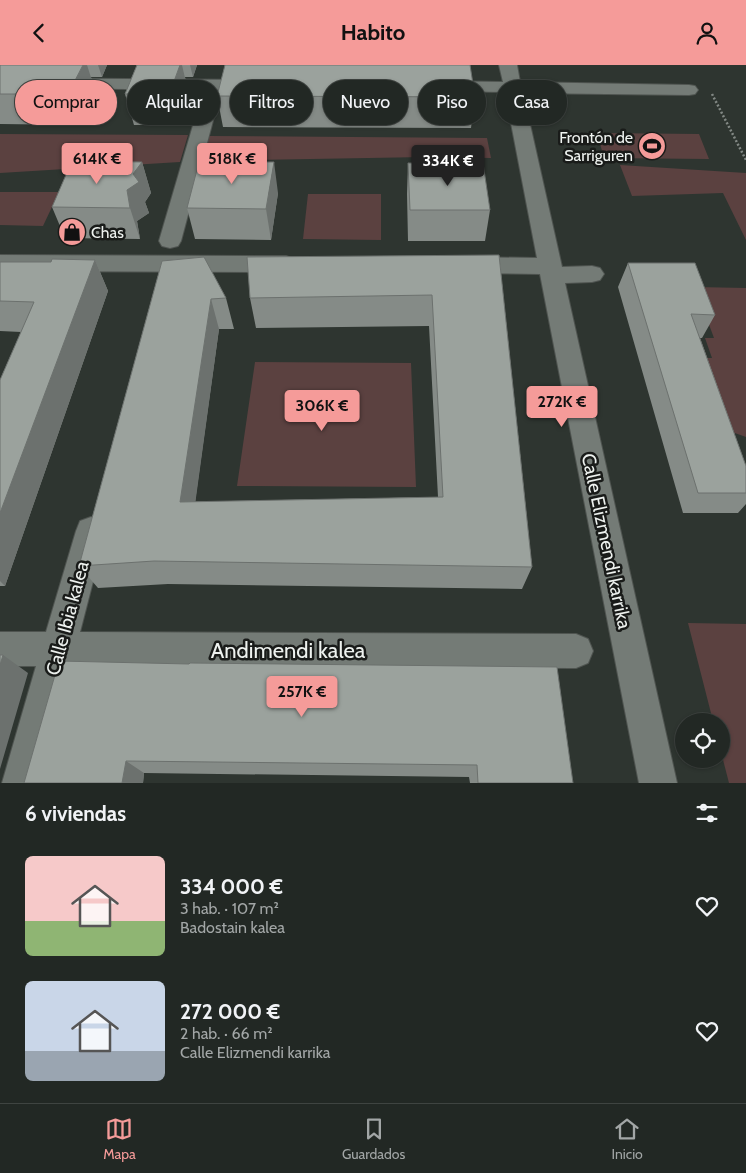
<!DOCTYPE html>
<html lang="es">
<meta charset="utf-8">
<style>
body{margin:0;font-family:Cabin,sans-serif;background:#2e3431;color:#f1f3f6;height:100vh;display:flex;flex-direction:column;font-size:19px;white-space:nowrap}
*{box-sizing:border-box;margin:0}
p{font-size:16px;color:#a2a6a6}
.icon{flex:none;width:28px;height:28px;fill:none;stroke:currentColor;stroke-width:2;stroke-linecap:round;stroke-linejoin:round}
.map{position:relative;height:718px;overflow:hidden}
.drawer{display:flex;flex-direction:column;background:#222824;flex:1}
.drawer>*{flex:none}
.guide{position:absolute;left:15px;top:15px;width:716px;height:45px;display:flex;gap:10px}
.fabs{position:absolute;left:675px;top:648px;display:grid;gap:10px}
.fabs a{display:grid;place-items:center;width:55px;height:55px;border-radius:50%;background:#222824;box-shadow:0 1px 4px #0004,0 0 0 1px #3f4441;font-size:25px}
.price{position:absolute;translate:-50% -42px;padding:0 11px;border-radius:5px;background:#f59b99;color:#111;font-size:16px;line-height:32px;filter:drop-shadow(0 1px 2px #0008)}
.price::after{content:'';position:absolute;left:50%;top:30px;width:15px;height:11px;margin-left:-8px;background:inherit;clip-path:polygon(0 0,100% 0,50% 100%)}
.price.on{background:#222;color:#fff}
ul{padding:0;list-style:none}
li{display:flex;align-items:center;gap:15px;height:125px;padding:0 25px}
li span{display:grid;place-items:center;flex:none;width:140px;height:100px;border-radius:8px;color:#555}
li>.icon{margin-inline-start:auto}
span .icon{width:60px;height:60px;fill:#fffc;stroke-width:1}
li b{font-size:21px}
h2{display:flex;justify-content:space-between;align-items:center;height:60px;padding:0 25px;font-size:21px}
.tag{padding:0 18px;border-radius:22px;background:#222824;box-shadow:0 1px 4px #0004,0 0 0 1px #3f4441;font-size:18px;line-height:45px}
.tag.on{background:#f59b99;color:#111}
header{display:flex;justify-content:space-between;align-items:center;height:65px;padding:0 25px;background:#f59b99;color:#111;font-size:22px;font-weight:700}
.dock{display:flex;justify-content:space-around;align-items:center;height:70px;border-top:1px solid #3f4441;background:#222824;font-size:14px;color:#a2a6a6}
.dock a{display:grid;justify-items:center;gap:2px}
.dock .on{color:#f59b99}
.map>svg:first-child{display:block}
.green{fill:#5b4140}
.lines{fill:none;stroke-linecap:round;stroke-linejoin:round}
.minor-casing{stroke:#4f5450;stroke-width:2}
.path{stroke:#828884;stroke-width:2.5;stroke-dasharray:2 2;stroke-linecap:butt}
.minor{fill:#747b76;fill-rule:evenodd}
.wall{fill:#858b87}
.shaded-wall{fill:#6c716e}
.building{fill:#9ba29d;stroke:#6c716e}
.labels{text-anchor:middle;stroke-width:5;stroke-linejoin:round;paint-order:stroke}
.far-poi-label{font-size:16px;fill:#eef2ef;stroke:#191b19;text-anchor:end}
.street-label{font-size:19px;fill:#eef2ef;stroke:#191b19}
.near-street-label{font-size:22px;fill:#eef2ef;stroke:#191b19}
</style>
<header><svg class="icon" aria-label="back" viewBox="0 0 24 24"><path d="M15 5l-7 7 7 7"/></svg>Habito<svg class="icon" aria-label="person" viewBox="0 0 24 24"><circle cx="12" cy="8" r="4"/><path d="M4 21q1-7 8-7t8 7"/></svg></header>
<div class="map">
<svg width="746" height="718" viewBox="0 0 746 718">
<rect width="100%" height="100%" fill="#2e3530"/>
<!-- green -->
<path class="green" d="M597 68 699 69 709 94 604 93Z
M0 69 188 70 180 97 0 108Z
M207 71 487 73 491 93 425 92 202 96Z
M620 100 746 108V175L723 128 632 131Z
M0 127H59L43 161 0 160Z
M308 129H381V175L303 174Z
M695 222 746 223V372L732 367 706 293H712L705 273H714Z
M255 297 411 298 416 422 237 421Z
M688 558 746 559V718H729L721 687V656H713Z"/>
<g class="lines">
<!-- minor casing -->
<g class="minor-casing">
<path id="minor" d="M499 0H517L520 17 689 20 695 21 698 25 695 29 689 30 523 28 562 202 592 201 600 203 604 209 600 215 592 217 565 218 677 718H639L540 209 464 208 456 205 453 200 456 195 464 192 537 193 505 27 436 26 430 25 427 21 430 17 436 16 503 17Z
M0 13 258 15 264 16 267 20 264 24 258 25 0 23Z
M210 28 216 29 219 33 181 176 178 181 170 183 162 181 159 176 201 33 204 29Z
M0 190 286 191 294 194 297 199 294 204 286 207 0 206Z
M91 452 102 456 106 466 80 567 576 569 588 574 593 586 588 598 576 603 71 601 40 718H2L36 601H0V567H46L76 466 80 456Z"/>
</g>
<!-- path -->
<path class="path" d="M712 29 746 95"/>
<!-- minor -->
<use href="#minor" class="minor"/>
</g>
<!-- wall -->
<path class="wall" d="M0 0H107L102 12H91L95 25 79 60 0 59Z
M137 0H197L193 12H185L188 26 177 60H134L125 29Z
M217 31 475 32 471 63 223 62Z
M142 97 151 128 145 137 149 148 137 156 140 174 65 173 52 142Z
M408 98 490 145 485 176H408L407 129Z
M278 128 271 175 195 174 187 143Z
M499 190 532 502 522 524 168 519 98 523 79 501 162 196 226 233 234 264H219L195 437 438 432 429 261 256 263 250 233Z
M95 195 108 226 5 521H0V315L21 267 0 266V197H51Z
M628 198 715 250 702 273H700L746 401V439L738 448H683L618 222Z
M59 596 573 718H470L469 712 144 708 143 718H24Z"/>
<!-- shaded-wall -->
<path class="shaded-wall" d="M83 0H87L95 25 79 60 68 29Z
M98 0H107L102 12Z
M180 0H182L188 26 177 60 169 30Z
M190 0H197L193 12Z
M142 97 151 128 145 137 149 148 137 156 140 174 130 143 127 125 133 109Z
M274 97 278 128 271 175 266 144Z
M95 195 108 226 5 521 0 516V448Z
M211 234 219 264 192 462 180 437Z
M3 590 28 608 0 704V600Z
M126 696 144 708 143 718H122Z"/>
<!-- building -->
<path class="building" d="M0 0H83L68 29H0Z
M137 0H180L169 30 125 29Z
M225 0H470L475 32 217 31Z
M72 96 142 97 133 109 139 117 127 125 130 143 52 142Z
M199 97H274L266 144 187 143Z
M408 98H483L490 145H410Z
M499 190 532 502 154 496 79 501 162 196 204 192 226 233 211 234 180 437 443 432 432 230 250 233 247 192Z
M52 194 95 195 0 448V315L34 237 0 236V197H51Z
M628 198H695L715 250 691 249 746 401V428H698Z
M0 590H3L0 600Z
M59 596 189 599 190 598 557 602 573 718H478L477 700 126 696 122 718H24Z"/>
<!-- icons -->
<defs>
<g id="stadium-disc" transform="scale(1.4375)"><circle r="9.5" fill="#f59b99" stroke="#191b19"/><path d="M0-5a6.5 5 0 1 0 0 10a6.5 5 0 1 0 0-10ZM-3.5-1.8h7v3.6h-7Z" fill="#111"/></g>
<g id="shop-disc" transform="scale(1.4375)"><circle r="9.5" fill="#f59b99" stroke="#191b19"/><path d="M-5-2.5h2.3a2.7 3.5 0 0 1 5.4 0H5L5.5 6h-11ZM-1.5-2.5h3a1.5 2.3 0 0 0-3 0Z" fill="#111"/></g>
</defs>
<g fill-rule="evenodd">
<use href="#stadium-disc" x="652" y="81"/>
<use href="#shop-disc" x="72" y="167"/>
</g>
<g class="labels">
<!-- far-poi labels -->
<g class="far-poi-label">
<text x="633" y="78">Frontón de<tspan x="633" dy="18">Sarriguren</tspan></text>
<text x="91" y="173" text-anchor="start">Chas</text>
</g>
<!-- street labels -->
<g class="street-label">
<text transform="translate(607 476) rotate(78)" y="7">Calle Elizmendi karrika</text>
<text transform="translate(67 553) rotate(-75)" y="7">Calle Ibia kalea</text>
</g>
<!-- near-street labels -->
<g class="near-street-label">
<text x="288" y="593">Andimendi kalea</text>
</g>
</g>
</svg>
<div class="fabs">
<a><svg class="icon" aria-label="locate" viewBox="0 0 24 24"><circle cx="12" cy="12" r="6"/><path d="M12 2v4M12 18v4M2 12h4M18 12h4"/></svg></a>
</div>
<b class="price" style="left:97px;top:120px">614K €</b>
<b class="price" style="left:232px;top:120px">518K €</b>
<b class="price on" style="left:448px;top:122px">334K €</b>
<b class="price" style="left:562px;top:363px">272K €</b>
<b class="price" style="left:322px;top:367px">306K €</b>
<b class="price" style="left:302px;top:653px">257K €</b>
<div class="guide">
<a class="tag on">Comprar</a>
<a class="tag">Alquilar</a>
<a class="tag">Filtros</a>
<a class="tag">Nuevo</a>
<a class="tag">Piso</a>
<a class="tag">Casa</a>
</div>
</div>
<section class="drawer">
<h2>6 viviendas<svg class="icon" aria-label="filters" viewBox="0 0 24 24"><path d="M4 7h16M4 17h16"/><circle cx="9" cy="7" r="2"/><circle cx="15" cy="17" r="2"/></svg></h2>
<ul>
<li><span style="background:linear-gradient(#f6c9c9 65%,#8fb573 0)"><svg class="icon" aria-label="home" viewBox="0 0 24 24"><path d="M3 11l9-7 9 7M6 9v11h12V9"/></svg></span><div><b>334 000 €</b><p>3 hab. · 107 m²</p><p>Badostain kalea</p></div><svg class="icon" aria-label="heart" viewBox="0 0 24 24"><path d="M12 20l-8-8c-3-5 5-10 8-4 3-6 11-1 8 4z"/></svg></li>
<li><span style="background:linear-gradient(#c9d6e8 70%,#9aa5b1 0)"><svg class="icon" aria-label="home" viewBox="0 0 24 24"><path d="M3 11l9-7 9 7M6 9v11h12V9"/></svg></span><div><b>272 000 €</b><p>2 hab. · 66 m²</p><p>Calle Elizmendi karrika</p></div><svg class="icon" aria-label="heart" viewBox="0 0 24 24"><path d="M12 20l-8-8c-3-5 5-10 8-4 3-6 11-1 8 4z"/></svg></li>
</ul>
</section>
<nav class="dock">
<a class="on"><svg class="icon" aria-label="map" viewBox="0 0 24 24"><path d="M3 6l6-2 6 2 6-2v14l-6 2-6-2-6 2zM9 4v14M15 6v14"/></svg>Mapa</a>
<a><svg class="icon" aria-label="saved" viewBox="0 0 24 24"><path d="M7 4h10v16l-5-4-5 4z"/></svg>Guardados</a>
<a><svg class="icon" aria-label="home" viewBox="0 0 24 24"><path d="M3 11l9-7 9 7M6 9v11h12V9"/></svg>Inicio</a>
</nav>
